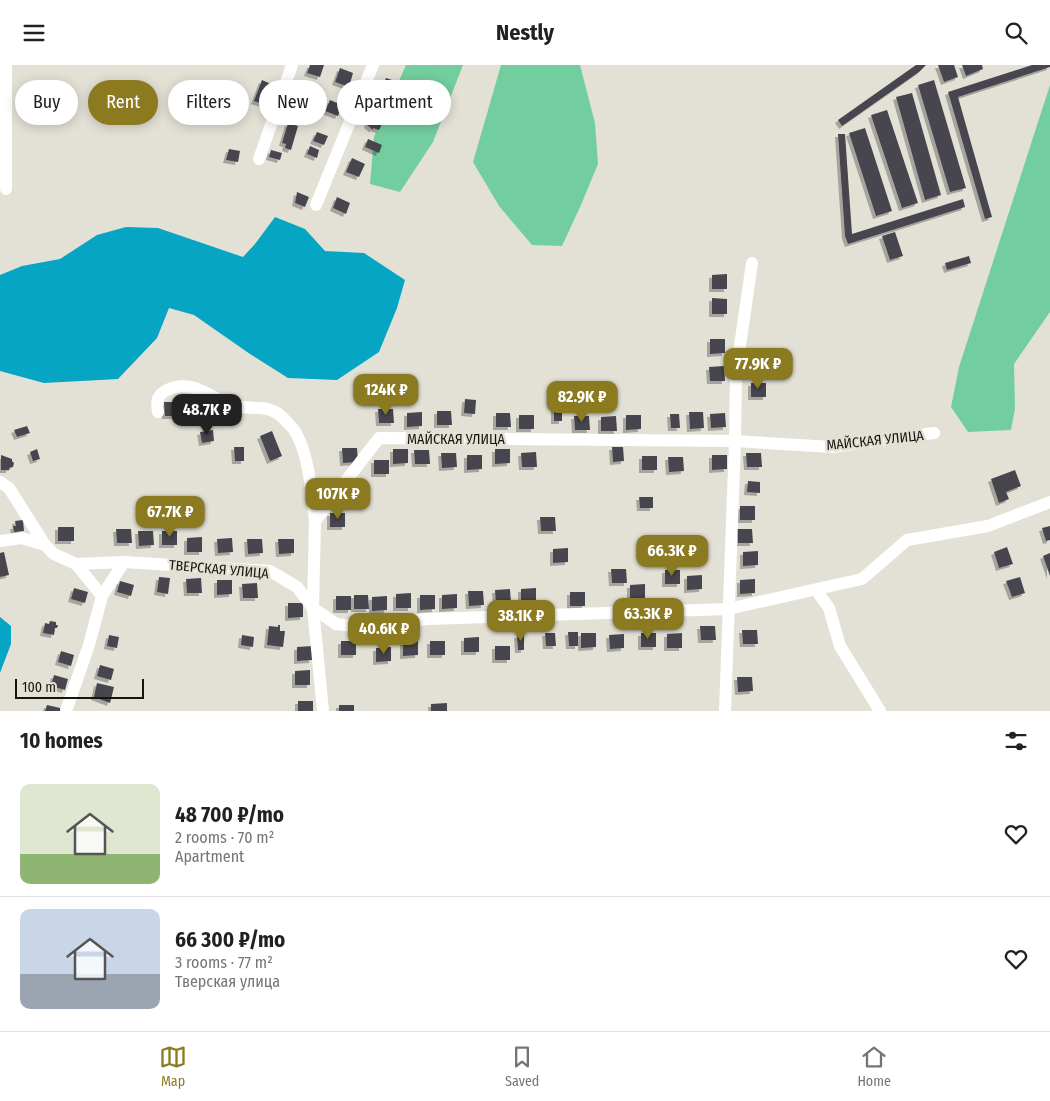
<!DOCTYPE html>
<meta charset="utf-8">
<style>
body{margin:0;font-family:"Fira Sans Condensed",sans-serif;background:#f6f6f6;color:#202124;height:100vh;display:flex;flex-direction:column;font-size:19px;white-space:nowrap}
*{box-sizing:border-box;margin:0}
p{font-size:16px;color:#757577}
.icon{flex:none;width:28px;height:28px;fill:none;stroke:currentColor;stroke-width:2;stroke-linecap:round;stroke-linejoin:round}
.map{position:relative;height:646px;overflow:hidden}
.side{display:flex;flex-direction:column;background:#fff;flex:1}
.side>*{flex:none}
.top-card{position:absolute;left:15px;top:15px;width:500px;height:45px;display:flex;gap:10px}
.scale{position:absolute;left:15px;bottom:12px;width:129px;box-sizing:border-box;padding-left:5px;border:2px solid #151410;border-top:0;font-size:14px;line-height:18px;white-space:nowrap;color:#151410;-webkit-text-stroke:4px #e3e1d6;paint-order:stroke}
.price{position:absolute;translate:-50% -42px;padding:0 11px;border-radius:10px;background:#8b7a1f;color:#fff;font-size:16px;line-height:32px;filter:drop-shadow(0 1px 2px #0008)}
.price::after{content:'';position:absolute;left:50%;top:30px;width:15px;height:11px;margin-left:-8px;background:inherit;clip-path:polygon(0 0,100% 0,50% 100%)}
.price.selected{background:#222;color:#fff}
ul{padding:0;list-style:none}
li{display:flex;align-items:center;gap:15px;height:125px;padding:0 20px}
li+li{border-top:1px solid #e0e0e0}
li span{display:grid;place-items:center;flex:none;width:140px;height:100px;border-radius:10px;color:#555}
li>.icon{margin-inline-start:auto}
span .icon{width:60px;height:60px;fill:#fffc;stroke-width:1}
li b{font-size:21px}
h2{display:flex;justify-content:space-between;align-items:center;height:60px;padding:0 20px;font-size:21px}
.tag{padding:0 18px;border-radius:22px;background:#fff;box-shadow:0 2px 12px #0003;font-size:18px;line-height:45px}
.tag.selected{background:#8b7a1f;color:#fff}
header{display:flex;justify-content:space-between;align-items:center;height:65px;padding:0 20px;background:#fff;font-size:22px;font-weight:700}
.tabs{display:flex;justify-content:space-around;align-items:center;height:70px;border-top:1px solid #e0e0e0;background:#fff;font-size:14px;color:#757577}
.tabs a{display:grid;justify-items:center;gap:2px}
.tabs .selected{color:#8b7a1f}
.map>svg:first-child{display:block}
.green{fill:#73ce9f}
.water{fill:#07a5c4}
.building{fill:#47454e;filter:url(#shadow)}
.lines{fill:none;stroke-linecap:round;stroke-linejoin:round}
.minor{stroke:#fff;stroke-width:12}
.labels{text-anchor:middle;stroke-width:5;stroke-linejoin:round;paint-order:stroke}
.street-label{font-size:14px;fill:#151410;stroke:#e3e1d6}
</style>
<header><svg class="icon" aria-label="menu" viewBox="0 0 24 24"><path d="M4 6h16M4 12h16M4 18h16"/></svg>Nestly<svg class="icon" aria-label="search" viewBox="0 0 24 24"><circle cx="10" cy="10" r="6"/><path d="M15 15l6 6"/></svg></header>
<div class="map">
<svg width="1050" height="646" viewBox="0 0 1050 646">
<defs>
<filter id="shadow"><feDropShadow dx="-3" dy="3" stdDeviation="0" flood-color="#0004"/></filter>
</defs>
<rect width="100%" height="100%" fill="#e3e1d6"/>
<!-- green -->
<path class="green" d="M406 0H463L433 77 400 127 370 119 374 72Z
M501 0H580L595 58 598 99 581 140 562 181 532 180 499 141 473 97Z
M1050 20V247L1014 299 1015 344 1011 365 968 367 951 342 959 302Z"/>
<!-- water -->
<path class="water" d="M275 152 305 164 325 186 364 188 405 215 397 243 379 287 337 315 288 313 250 289 194 250 169 243 157 273 118 314 44 318 0 306V210L22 201 60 194 97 170 126 162 158 163 243 192 255 179Z
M0 552 11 561V579L0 608Z"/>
<!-- building -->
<path class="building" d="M310 0H324L320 12 307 8Z
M916 0H926L919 7 842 61 838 55Z
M938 0H954L958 12 944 17Z
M962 0H982L983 4 966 11Z
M1032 0H1050V2L958 32 992 152 985 154 948 27Z
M340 3 353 8 349 22 335 17Z
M386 13 395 16 390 28 381 25Z
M262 15 273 20 266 40 254 36Z
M934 15 966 123 950 127 918 20Z
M912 28 941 130 925 135 896 32Z
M299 30 312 35 307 47 294 43Z
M330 35 342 40 338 51 325 46Z
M887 45 918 138 902 143 871 50Z
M370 49 384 55 379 65 373 63V65L367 60Z
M288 58 298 61 291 85 285 83 286 79 282 78Z
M865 63 892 146 876 151 849 68Z
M317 67 328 71 324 80 313 76Z
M838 69H845L852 169 963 134 965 142 848 179 845 171Z
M368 74 382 80 379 88 365 82Z
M310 81 319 85 317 93 307 89Z
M229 84 240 86 238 97 226 95Z
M271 85 282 88 280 95 269 92Z
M352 93 365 99 359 112 346 107Z
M297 127 309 132 305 142 295 138Z
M337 132 350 138 346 149 333 143Z
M895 167 903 191 890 195 882 171Z
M969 191 971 198 947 205 945 198Z
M727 209V224H712V210Z
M712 233 727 234V249H712Z
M710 274H725V288L710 289Z
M724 301 725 316H710L709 302Z
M751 318H766V332H751Z
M465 334 476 335 475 349 464 348Z
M164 337H179L180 351H165Z
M554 341H562V356H554Z
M378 344H393L394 358H379Z
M437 346H451L452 360H437Z
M422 347V361L407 362V348Z
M689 347H703L704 363 690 364Z
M496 348H510L511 362H496Z
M725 348 726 362 711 363 710 349Z
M670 349H679L680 363H671Z
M519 350H534V364H519Z
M626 350H641V364L626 365Z
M574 351H589L590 365H575Z
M616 351 617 366H601V352Z
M27 361 30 368 17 372 14 365Z
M213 365 214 376 202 378 200 367Z
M272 366 282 391 270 396 260 371Z
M234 382H244V396H235Z
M612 382H623L624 396 613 397Z
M342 383H357L358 397 343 398Z
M37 384 40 394 33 396 30 387Z
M393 384H408V398L393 399Z
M495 384H510V398L495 399Z
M414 385H429L430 399H415Z
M536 387 537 402H522L521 388Z
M441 388H456L457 402 442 403Z
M746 388H761L762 402H747Z
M1 390 12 394V396L14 398 13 402 9 403V405H1Z
M467 390H482V404L467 405Z
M712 390H727V404L712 405Z
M642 391H657V405H642Z
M668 392H683L684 406 669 407Z
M374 395H389V409H374Z
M1015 405 1021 421 1006 427 1009 434 999 438 991 414Z
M748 416 760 417V428L747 427Z
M639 432H653V443H640Z
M740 441H755V455H740Z
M330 448H345V462H330Z
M540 452H555L556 466H541Z
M23 455 24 466 14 467 13 461H16L15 456Z
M1050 461V475L1046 476 1042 463Z
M58 462H74V476H58Z
M116 464H131L132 478H117Z
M737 464H752L753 478H738Z
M138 466H153L154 480 139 481Z
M162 466H177V480H162Z
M202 472V487H187V473Z
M232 473 233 487 218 488 217 474Z
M247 474H262L263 488 248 489Z
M278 474H294V488L279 489Z
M1007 482 1013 499 999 503 994 487Z
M568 483V497L553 498V484Z
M758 486V500L743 501V487Z
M4 487 9 510 0 512V488Z
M1050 488V511L1043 491Z
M611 504H626L627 518H612Z
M665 505H680V519H665Z
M702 510V524L687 525V511Z
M159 512 170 513 168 529 157 527Z
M1020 512 1025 528 1012 532 1006 516Z
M201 513 202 528H187L186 514Z
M755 514V528L740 529V515Z
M217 515H232V529L217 530Z
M120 516 134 520 131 531 117 527Z
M257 518 258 533H243L242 519Z
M645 519V533L630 534V520Z
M74 523 88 527 85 538 71 534Z
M536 523V537L521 538V524Z
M510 524 511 538 496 539 495 525Z
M468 526H483L484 540 469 541Z
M570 527H585V541H570Z
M411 528V543H396V529Z
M457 529V543L442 544V530Z
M354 530H368L369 544H354Z
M420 530H435V544L420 545Z
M336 531H351V545H336Z
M387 531V545L372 546V532Z
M288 538H303V552L288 553Z
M50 556 56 557V560H58L57 563H55L54 570 43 568 45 558 49 559Z
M278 560H280V566H285L283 582 267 580 269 561 278 562Z
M700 561H715L716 575H701Z
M742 565H757L758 579H743Z
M568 567H578V581H569Z
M545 568H555L556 581H546Z
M581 568H596V582L581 583Z
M641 568H656V582H641Z
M682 568V583H667V569Z
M624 569V583L610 584 609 570Z
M109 570 119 572 117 583 107 581Z
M242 570 254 572 253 582 241 580Z
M517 570H524V585H518Z
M479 572V587H464V573Z
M341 576H356V590H341Z
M403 576H418V590L403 591Z
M430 576H445V590H430Z
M312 581V595L297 596V582Z
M495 581H510V595H495Z
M391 582V596L376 597V583Z
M61 586 74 590 71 601 58 597Z
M100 600 114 604 111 615 97 611Z
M310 605V620H295V606Z
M54 610 68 614 65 625 51 621Z
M737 612H752L753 626 738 627Z
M97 618 114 622 110 638 94 632Z
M298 636H313V646H298Z
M447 638V646H431V639Z
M47 640 60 643V646H45Z
M339 640H354V646H339Z"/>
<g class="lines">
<!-- minor -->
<path class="minor" d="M259 94 292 0
M6 124V0
M316 140 373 0
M158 347C156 336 157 330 167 325 191 313 209 332 231 340 248 346 269 338 282 352 287 357 294 363 297 370 309 392 312 431 315 456
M0 417 9 423 45 480 54 489 76 499 124 497 270 506 297 522 313 543 336 559 353 561 428 554 728 544 862 514 907 475 988 461 1050 437
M0 476 22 473 45 480
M76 499 102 531
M816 525 829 543 840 581 880 646
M66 646 89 580 102 531 124 497
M323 646 313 543 315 456 379 373 735 376 832 382 934 368
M725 646 735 376 736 308 752 198"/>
</g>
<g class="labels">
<!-- street labels -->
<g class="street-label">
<text x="456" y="379">МАЙСКАЯ УЛИЦА</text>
<text transform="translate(875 375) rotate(-6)" y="5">МАЙСКАЯ УЛИЦА</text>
<text transform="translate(219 504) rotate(5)" y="5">ТВЕРСКАЯ УЛИЦА</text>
</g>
</g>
</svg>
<div class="scale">100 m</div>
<b class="price" style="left:758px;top:325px">77.9K ₽</b>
<b class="price" style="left:386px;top:351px">124K ₽</b>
<b class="price" style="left:582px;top:358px">82.9K ₽</b>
<b class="price selected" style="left:207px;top:371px">48.7K ₽</b>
<b class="price" style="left:338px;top:455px">107K ₽</b>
<b class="price" style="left:170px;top:473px">67.7K ₽</b>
<b class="price" style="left:672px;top:512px">66.3K ₽</b>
<b class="price" style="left:648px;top:575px">63.3K ₽</b>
<b class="price" style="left:521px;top:577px">38.1K ₽</b>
<b class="price" style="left:384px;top:590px">40.6K ₽</b>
<div class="top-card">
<a class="tag">Buy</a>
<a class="tag selected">Rent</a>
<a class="tag">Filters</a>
<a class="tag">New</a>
<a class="tag">Apartment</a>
</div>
</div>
<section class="side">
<h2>10 homes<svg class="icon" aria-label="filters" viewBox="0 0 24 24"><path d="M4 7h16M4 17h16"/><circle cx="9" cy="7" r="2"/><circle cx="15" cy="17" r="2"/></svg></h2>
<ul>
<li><span style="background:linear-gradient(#dfe7d0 70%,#8fb573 0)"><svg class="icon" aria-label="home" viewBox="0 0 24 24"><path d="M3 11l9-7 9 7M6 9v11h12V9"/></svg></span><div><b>48 700 ₽/mo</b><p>2 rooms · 70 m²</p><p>Apartment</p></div><svg class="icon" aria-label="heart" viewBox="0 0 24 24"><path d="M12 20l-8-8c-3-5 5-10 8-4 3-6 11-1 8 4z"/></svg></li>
<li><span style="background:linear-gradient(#c9d6e8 65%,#9aa5b1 0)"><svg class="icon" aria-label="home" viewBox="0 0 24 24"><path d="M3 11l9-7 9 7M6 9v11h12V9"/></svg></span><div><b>66 300 ₽/mo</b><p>3 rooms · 77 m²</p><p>Тверская улица</p></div><svg class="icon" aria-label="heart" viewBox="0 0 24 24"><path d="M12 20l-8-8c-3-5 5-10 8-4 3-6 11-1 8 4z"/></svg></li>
</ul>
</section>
<nav class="tabs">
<a class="selected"><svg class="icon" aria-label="map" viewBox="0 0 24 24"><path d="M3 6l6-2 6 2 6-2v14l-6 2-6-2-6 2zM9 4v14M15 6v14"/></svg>Map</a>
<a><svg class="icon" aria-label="saved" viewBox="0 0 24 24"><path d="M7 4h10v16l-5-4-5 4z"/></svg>Saved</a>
<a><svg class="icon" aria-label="home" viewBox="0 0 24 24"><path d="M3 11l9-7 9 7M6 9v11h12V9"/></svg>Home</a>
</nav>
